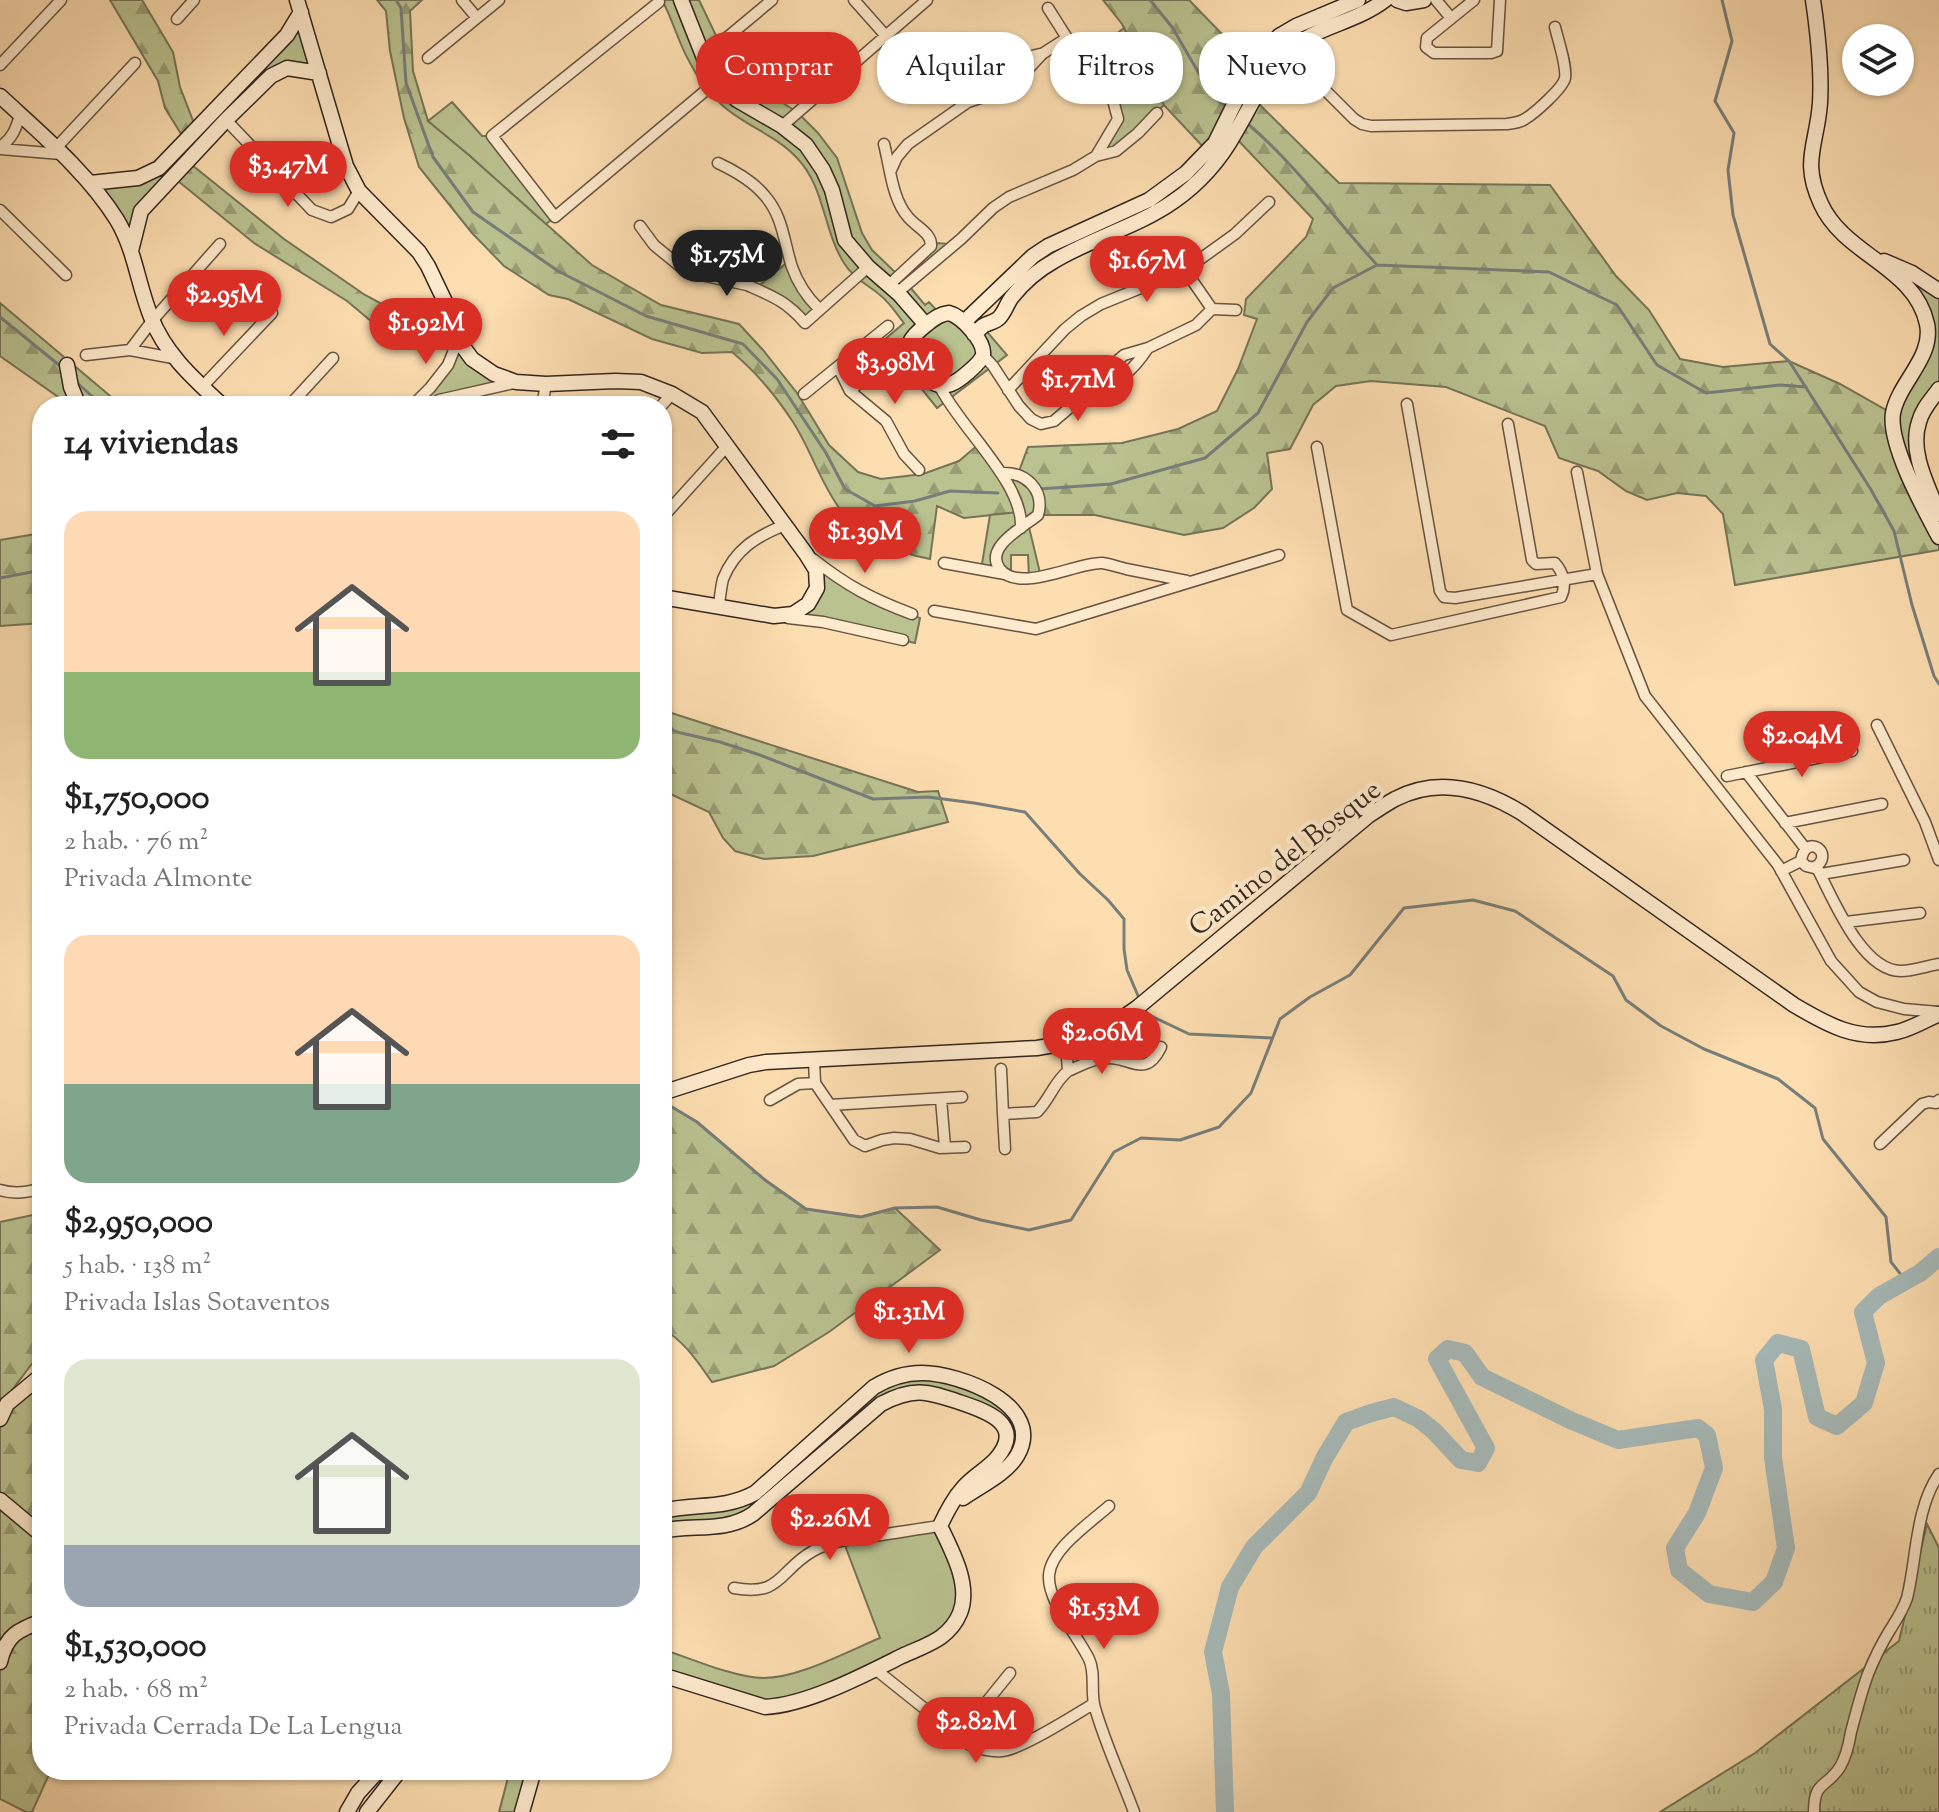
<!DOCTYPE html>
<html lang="es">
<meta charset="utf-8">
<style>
body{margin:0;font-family:"Sorts Mill Goudy",serif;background:#f2f2f2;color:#222;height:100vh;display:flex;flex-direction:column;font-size:30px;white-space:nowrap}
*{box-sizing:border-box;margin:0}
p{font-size:26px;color:#767676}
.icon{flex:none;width:44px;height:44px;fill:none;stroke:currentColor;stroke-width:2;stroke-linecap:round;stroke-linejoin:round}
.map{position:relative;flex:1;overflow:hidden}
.sheet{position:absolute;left:32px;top:396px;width:640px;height:1384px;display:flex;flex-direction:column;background:#fff;border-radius:32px;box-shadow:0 2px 6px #0004}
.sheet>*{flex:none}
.top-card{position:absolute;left:696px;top:32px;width:760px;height:72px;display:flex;gap:16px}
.buttons{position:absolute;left:1842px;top:24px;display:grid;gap:16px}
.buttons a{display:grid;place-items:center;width:72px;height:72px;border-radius:50%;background:#fff;box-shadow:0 2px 6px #0004;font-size:40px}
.price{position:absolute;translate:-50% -68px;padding:0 18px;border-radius:28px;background:#d93025;color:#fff;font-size:26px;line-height:52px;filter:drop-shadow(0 2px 4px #0008)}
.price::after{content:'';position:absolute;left:50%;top:48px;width:24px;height:18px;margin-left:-12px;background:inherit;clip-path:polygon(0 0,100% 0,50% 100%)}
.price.selected{background:#222;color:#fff}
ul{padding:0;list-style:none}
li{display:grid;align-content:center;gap:16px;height:424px;padding:0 32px}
li span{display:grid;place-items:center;height:248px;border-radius:24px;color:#555}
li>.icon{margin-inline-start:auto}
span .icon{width:144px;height:144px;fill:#fffc;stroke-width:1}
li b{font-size:34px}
h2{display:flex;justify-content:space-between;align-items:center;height:96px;padding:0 32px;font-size:34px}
.tag{padding:0 28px;border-radius:32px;background:#fff;box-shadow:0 2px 6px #0004;font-size:28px;line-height:72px}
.tag.selected{background:#d93025;color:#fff}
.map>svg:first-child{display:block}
.grass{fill:url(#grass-tufts);stroke:#767457;stroke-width:2}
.forest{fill:url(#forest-firs);stroke:#767457;stroke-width:2}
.park{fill:#bac290;stroke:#767457;stroke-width:2}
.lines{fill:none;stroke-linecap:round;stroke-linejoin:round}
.stream{stroke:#787e7a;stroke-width:3}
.river{stroke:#a6b9b8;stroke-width:18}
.street-casing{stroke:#665443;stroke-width:13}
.secondary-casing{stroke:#33261e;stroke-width:17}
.street{stroke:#feeacc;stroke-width:10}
.secondary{stroke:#feeacc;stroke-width:14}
.labels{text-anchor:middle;stroke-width:8;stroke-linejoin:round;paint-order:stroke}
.street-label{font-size:28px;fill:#33261e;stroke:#feeacc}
</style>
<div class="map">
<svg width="1939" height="1812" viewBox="0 0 1939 1812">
<defs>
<pattern id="grass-tufts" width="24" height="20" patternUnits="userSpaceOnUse" patternTransform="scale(2)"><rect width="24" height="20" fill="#bac290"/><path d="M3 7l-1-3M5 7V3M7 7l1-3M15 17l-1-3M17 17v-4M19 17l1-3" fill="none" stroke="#989d75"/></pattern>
<pattern id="forest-firs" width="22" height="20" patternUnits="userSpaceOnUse" patternTransform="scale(2)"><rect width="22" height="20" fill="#bac290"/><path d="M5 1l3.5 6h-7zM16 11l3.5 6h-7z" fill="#989d75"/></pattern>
</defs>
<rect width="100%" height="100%" fill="#fddeb1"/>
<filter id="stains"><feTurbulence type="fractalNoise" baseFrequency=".0025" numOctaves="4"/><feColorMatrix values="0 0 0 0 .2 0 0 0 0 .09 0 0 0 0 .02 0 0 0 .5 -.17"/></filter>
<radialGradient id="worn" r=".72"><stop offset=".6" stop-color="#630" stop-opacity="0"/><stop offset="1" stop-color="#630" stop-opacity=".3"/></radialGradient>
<!-- grass -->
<path class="grass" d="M1927 1524 1939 1548V1812H1660L1755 1753 1899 1641Z"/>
<!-- forest -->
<path class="forest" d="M110 0H142L173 52 180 87 197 131 186 142 165 108 158 81Z
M377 0H422L410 11 413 71 428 121 469 155 592 265 661 305 739 324 763 350 797 393 829 445 858 472 881 479 923 474 959 461 979 444 1021 512 964 518 937 506 930 559C900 554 858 534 840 509 821 484 810 448 793 422 776 396 755 371 732 352L702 353 652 339 568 299 549 295 504 266 472 233 419 167 404 118 390 51 386 11Z
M1103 0H1189L1253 66 1207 151 1161 102 1122 24Z
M1254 99 1339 183 1550 185 1616 276 1649 310 1680 359 1723 367 1789 361 1840 384 1893 414 1939 537V550L1735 585 1723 514 1706 496 1677 493 1647 500 1626 491 1598 471 1559 458 1545 426 1446 387 1371 381 1336 386 1313 405 1290 449 1267 453 1272 489 1254 508 1223 528 1184 535 1095 515H1038L1018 474 1028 447 1122 443 1178 429 1217 411 1238 369 1257 319 1244 315 1246 299 1306 237 1313 219 1234 136Z
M187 161 284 239 365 295 402 315 450 314 457 334 378 327 347 301 254 243 173 177Z
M0 303 122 406H71L0 356Z
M42 533V623L0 626V540Z
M662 710 918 792 938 791 948 822 813 856 764 859 735 851 723 838 709 812 662 790Z
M662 1101 697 1122 765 1180 806 1209 861 1217 895 1208 940 1250 829 1332 774 1366 712 1382C697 1361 685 1342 662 1328Z
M42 1213V1357L34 1361 0 1406V1222Z
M42 1376V1535L29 1525 42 1548V1770H51L32 1812H26L0 1799V1422Z"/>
<!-- park -->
<path class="park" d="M662 0H699L732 69 751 83 797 112 818 133 837 158 862 233 872 250 898 275 938 243 948 244 909 286 925 305 929 302 940 314 964 322 982 326 1007 355 937 408 883 341 904 323C896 313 890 303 880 295 868 285 852 277 844 263 823 230 825 187 797 158 776 135 745 126 722 105 709 93 697 77 689 61 678 42 673 20 662 0Z
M301 12 319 73 287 68 141 211 131 252 90 183 159 168Z
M1124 28 1164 105 1115 150 1099 154 1119 119 1116 105 1128 96 1113 73 1100 81 1084 59Z
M452 102 482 136H492L555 217 546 224 469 155 428 121Z
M790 260 819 309 805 323 755 289Z
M1889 263 1939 291V390L1916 435 1939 514V537L1892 425 1928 328Z
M458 340 472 359 516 382 433 406H412L430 388Z
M1002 473 1018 474 1040 503 1028 523 1041 577 1029 578 1028 555H1011V576L981 570 990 515 1020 512Z
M806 554 872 599 920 618 915 643 793 614 817 588Z
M903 1375 991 1392 1022 1435 1002 1470 996 1459 1002 1423 941 1396 894 1397 753 1514 662 1531V1511L742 1500 874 1387Z
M940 1526 964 1595 952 1627 782 1706 662 1675V1649C689 1658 736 1678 763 1678 799 1678 846 1652 880 1638L843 1540Z
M510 1770H534L522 1812H499Z"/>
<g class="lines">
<!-- stream -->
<path class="stream" d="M396 0 401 8 406 83 433 157 473 212 558 271 646 316 743 344 777 379 826 453 845 489 875 506 915 501 950 491 998 493
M1150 0 1172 27 1211 94 1226 107
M1722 0 1732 41 1715 101 1734 133 1728 170 1733 215 1770 344 1789 361 1870 488 1894 531 1912 605 1934 676 1939 684
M1248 124C1295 164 1335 219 1377 265
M0 317 59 365
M75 381 103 406
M1039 489 1111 484 1205 458 1258 413 1307 322 1333 288 1377 265 1549 272 1617 305 1657 365 1706 393 1780 385 1806 387
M0 578 42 570
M662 725 677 732 720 742 760 755 873 799 928 797 974 803 1025 812 1080 874 1108 900 1124 919V949L1127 970 1139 998
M1147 1014 1189 1034 1272 1038
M667 1104 697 1122 765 1180 806 1209 861 1217 895 1208 937 1207 981 1220 1029 1230 1071 1220 1114 1152 1141 1138 1180 1140 1219 1127 1251 1093 1280 1019 1310 997 1350 975 1404 908 1473 900 1515 911 1613 976 1626 1000 1661 1026 1704 1049 1778 1079 1815 1108 1823 1139 1886 1217 1891 1262 1906 1281"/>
<!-- river -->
<path class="river" d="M1225 1812 1221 1694 1213 1652 1230 1587 1254 1547 1308 1493 1325 1457 1346 1422 1371 1413 1394 1407 1419 1419 1434 1431 1461 1460 1478 1463 1486 1448 1437 1359 1448 1349 1465 1353 1482 1377 1570 1420 1618 1440 1698 1428 1707 1435 1714 1468 1697 1513 1675 1548 1679 1570 1709 1594 1753 1602 1774 1582 1786 1548 1773 1458V1409L1764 1360 1778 1343 1801 1349 1817 1417 1837 1426 1864 1403 1876 1363 1863 1312 1879 1296 1920 1273 1939 1257"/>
<!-- street casing -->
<g class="street-casing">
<path id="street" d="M462 0 477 18
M854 0 886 36
M1436 0 1451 18
M1474 0 1427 38 1426 47 1434 53H1491L1497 51 1500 0
M659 2 492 136 555 217 717 81
M177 19 194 0
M724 40 772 0
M1287 52 1354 119 1362 124 1371 126 1507 124C1513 123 1519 123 1525 119 1535 113 1563 88 1565 78 1567 66 1558 40 1555 27
M428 58 499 0
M0 65 61 0
M970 101 989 75 1008 62 1040 54
M226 120 312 210 331 217 348 209 359 191
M782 126 927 0
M884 144C890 167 892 199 908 217 916 227 932 233 931 246L889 285
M0 147C12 139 16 129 20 115
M0 149 61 154
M55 149 135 63
M1096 156 1116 151 1138 133 1157 113
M718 163C735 171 753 181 765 196 783 216 784 243 792 267 798 284 807 297 819 309
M891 170 897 157 908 144 968 102 1002 91 1019 79 1042 54 1067 38
M0 210 66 275
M640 226 654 245 687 272 747 285C772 296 786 301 805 323L868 267
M1185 270 1212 309
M898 292 961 239 993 208 1009 197 1073 170 1096 156 1118 119 1113 100 1067 38 1048 8
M1212 309 1236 310
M873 339 888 358
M130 350 152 321 220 244
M86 355 130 350 173 358
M983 355 993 366 1019 406 1031 419 1041 424 1054 421 1095 386 1110 367 1124 355 1148 348 1196 325 1212 309
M838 367 850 391 886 421 904 454 919 470
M939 385C959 427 1024 483 1021 528
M1095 386C1123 379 1132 372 1148 348
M202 387 272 313
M1008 390 1065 329 1081 316 1101 304 1185 270 1235 234 1269 202
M850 391 888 358 909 346
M804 394 888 326
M1407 404 1440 591 1444 597 1455 598 1597 574
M289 406 333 358
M412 406 430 388 448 365 458 340
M433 406 439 400 514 383
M542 406 546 384
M661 406 672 394
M1317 447 1347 610 1391 635 1561 597C1567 585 1563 572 1555 563L1536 564 1532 560 1508 424
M1577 472 1597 574 1645 696 1778 865 1831 961 1859 992 1877 1002 1904 1009 1939 1012
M1002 473C1026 472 1045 490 1038 515 1024 527 983 547 1000 569 1019 594 1077 562 1102 563 1110 564 1118 567 1126 569 1147 573 1167 577 1187 581
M662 518 727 446
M813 559C847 586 872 599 912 614
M944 563 1005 574
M719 605C720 597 721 587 723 579 735 549 757 536 785 525
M934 611 1036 629 1279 555
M788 618 823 622 903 640
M1877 725 1925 822 1939 860
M1746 772 1805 848
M1727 776 1852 751
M1785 823 1882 804
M1816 866C1832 896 1861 971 1901 971 1913 971 1927 966 1939 964
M1781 871 1801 861C1805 831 1837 854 1814 868L1806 866 1801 861
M1821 874 1904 860
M1846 922 1920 913
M1066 1044 1068 1071C1080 1066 1093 1058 1106 1058 1131 1056 1145 1080 1161 1047
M814 1060 815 1083
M1001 1069 1003 1114 1037 1112C1050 1099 1054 1082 1068 1071
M941 1099 945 1147
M770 1100 798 1084 815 1083 854 1140 865 1146 882 1140 894 1138 910 1139 940 1148 965 1147
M830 1105 962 1097
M1003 1114 1005 1149
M1880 1144 1922 1104 1929 1102 1936 1103 1939 1100
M0 1190C13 1194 30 1193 42 1187
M1109 1506C1090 1523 1051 1549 1049 1575 1047 1601 1078 1636 1089 1659 1096 1674 1090 1692 1095 1708 1105 1743 1121 1777 1134 1812
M734 1588C782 1597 779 1570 813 1551 831 1541 853 1539 873 1536 895 1533 918 1529 940 1526
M875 1669 970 1745C981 1749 990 1752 1002 1751 1022 1749 1073 1716 1093 1704
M959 1736 1010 1673
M1814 1812C1814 1780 1826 1789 1840 1767 1846 1757 1849 1744 1851 1732 1856 1713 1861 1693 1868 1674 1874 1659 1882 1643 1890 1630 1897 1619 1903 1610 1907 1598 1917 1558 1915 1509 1939 1474"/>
</g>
<!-- secondary casing -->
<g class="secondary-casing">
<path id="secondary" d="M297 0 346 166 359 191 419 252 428 266 449 310 458 340 472 359 494 374 516 382 546 384 615 381 641 382 672 394 702 412 806 554 816 570 817 588 808 604 793 614 774 616 662 597
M681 0 704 58 717 81 737 100 782 126 806 145 823 170 832 190 845 240 868 267 899 294 926 325
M1397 0 1406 3 1424 0
M1813 0C1818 34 1822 68 1820 103 1817 145 1801 161 1821 204 1844 255 1915 267 1927 324 1934 357 1899 382 1893 413 1888 444 1924 509 1939 537
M0 96C40 133 88 173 117 220 135 250 138 285 151 317 165 354 195 380 223 406
M90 183 138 178 159 168 287 35 301 12
M131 251 141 211 226 120 271 76 287 68 319 73
M1884 261 1912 273 1939 291
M949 313C961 316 985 341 983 355 981 363 959 381 951 384 950 385 941 386 939 385 929 383 922 372 916 364 901 346 912 336 927 324 935 318 940 314 949 313Z
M964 322 1033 256 1048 246 1149 200 1186 173 1215 143 1253 66 1279 36 1296 26 1358 0
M974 334C975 333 982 327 983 326 988 323 995 322 999 318 1005 312 1007 303 1012 297 1023 283 1038 270 1054 261 1092 238 1137 227 1174 201 1199 184 1221 159 1235 133 1252 105 1264 74 1288 51 1316 26 1355 23 1385 0
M67 365 71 387 79 406
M1939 389C1932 399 1922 409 1919 422 1909 452 1928 486 1939 514
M662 1093 749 1065 766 1062 1037 1048C1079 1042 1105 1032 1138 1007L1368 816C1377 810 1386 804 1395 799 1439 776 1483 789 1522 813L1794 1005C1828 1025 1857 1042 1897 1032 1911 1029 1926 1020 1939 1014
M0 1419 7 1404 42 1375
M0 1500 42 1535
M662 1511C695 1503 724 1510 755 1493L874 1387C889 1378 904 1373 922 1373 959 1373 1047 1405 1017 1456 1006 1474 980 1486 963 1498
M662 1531C693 1524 725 1533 753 1514L881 1404C913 1387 927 1391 959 1402 986 1411 1026 1424 996 1459 986 1470 972 1477 963 1488 953 1499 946 1513 940 1526 952 1551 971 1585 960 1613 956 1623 949 1631 941 1637 930 1645 915 1650 902 1656 864 1675 807 1705 765 1707L662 1675
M0 1662C6 1635 18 1630 42 1621
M347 1812 358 1793 379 1770
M367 1812 400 1770
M522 1812 534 1770"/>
</g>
<!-- street -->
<use href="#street" class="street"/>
<!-- secondary -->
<use href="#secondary" class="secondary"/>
</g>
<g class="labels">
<!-- street labels -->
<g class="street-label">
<text transform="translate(1284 857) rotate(-38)" y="10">Camino del Bosque</text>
</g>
</g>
<rect width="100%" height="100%" filter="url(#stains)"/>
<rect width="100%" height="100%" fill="url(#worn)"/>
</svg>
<div class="buttons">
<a><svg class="icon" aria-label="layers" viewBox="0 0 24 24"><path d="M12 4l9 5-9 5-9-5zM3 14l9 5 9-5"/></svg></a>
</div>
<b class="price" style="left:288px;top:209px">$3.47M</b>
<b class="price selected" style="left:727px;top:298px">$1.75M</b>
<b class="price" style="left:1147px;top:304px">$1.67M</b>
<b class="price" style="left:224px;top:338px">$2.95M</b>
<b class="price" style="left:426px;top:366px">$1.92M</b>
<b class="price" style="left:895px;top:406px">$3.98M</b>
<b class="price" style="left:1078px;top:423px">$1.71M</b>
<b class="price" style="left:865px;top:575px">$1.39M</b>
<b class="price" style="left:1802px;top:779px">$2.04M</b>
<b class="price" style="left:1102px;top:1076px">$2.06M</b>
<b class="price" style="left:909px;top:1355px">$1.31M</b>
<b class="price" style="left:830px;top:1562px">$2.26M</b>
<b class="price" style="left:1104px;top:1651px">$1.53M</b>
<b class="price" style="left:976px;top:1765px">$2.82M</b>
<div class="top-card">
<a class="tag selected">Comprar</a>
<a class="tag">Alquilar</a>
<a class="tag">Filtros</a>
<a class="tag">Nuevo</a>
</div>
<section class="sheet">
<h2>14 viviendas<svg class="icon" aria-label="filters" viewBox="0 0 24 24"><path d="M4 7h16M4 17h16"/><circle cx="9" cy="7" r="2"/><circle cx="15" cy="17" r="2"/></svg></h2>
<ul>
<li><span style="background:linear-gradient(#ffd9b3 65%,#8fb573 0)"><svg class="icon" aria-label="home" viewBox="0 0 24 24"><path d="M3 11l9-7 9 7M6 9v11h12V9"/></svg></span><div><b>$1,750,000</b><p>2 hab. · 76 m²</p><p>Privada Almonte</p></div></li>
<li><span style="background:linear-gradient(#ffd9b3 60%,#7fa58c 0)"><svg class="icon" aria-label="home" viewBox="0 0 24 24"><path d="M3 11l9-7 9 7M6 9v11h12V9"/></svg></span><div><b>$2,950,000</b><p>5 hab. · 138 m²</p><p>Privada Islas Sotaventos</p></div></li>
<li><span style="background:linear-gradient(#dfe7d0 75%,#9aa5b1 0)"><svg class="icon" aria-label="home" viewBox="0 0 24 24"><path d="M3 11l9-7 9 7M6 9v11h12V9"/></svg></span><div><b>$1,530,000</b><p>2 hab. · 68 m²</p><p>Privada Cerrada De La Lengua</p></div></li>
</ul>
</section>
</div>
